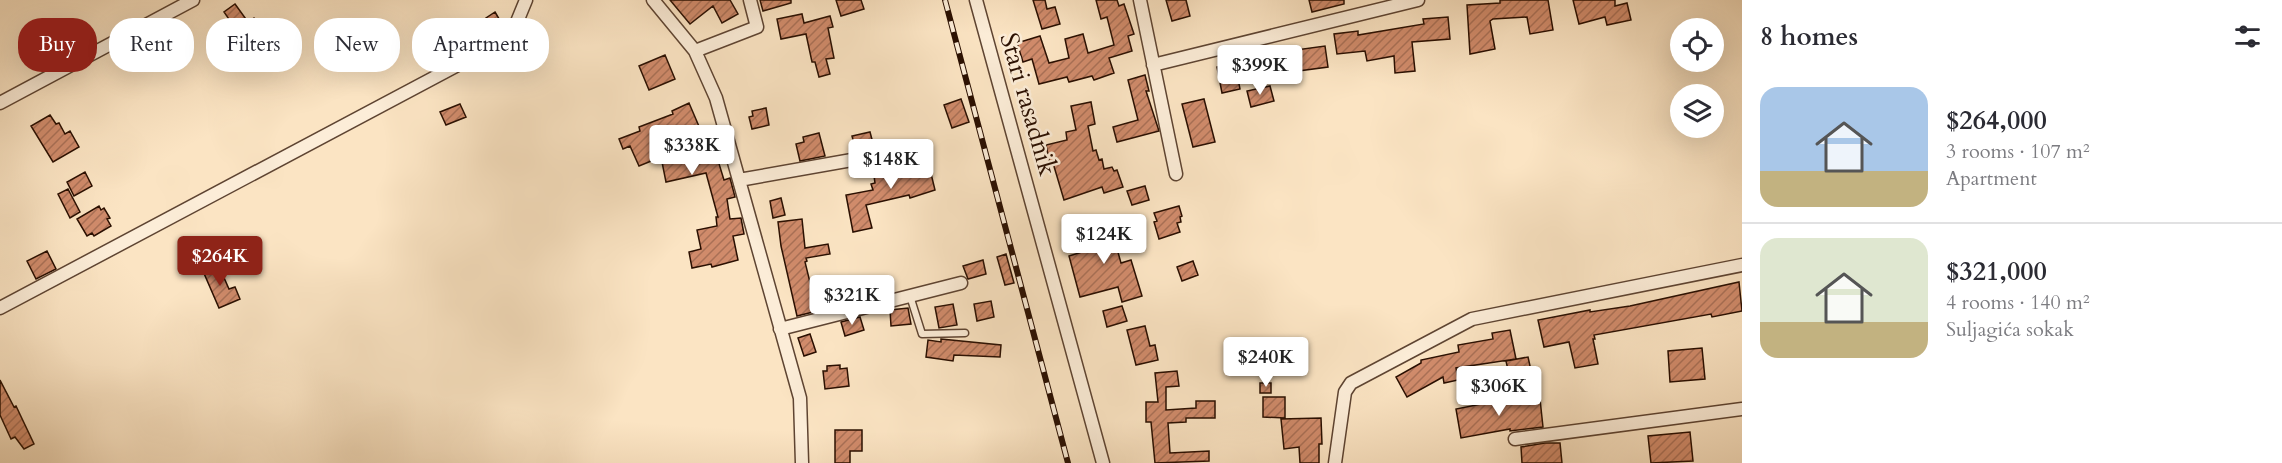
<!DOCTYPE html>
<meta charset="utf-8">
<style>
body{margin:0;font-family:Cardo,serif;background:#f7f7f7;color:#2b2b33;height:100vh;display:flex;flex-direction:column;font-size:22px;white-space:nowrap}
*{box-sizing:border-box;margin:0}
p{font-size:20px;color:#7c7c81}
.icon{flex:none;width:33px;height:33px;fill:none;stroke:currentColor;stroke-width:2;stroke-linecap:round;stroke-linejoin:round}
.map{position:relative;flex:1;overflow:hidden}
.drawer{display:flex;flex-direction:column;background:#fff;width:540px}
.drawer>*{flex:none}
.hud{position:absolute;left:18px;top:18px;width:570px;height:54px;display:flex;gap:12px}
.tools{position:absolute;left:1670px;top:18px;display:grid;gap:12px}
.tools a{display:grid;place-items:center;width:54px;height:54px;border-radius:50%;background:#fff;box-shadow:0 6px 24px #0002;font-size:30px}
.price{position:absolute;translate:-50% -51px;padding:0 14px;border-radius:6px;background:#fff;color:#222;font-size:20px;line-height:39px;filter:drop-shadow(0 2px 3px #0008)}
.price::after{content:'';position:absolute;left:50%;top:36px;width:18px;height:14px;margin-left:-9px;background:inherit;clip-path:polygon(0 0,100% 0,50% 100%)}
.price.active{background:#8f2418;color:#fff}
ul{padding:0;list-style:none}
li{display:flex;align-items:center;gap:18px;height:150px;padding:0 18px}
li+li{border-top:2px solid #e1e1e2}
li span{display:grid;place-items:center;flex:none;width:168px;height:120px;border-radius:18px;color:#555}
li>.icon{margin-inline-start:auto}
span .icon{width:72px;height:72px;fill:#fffc;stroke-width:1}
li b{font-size:26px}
h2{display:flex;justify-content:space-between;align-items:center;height:72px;padding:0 18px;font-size:26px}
.chip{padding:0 21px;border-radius:24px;background:#fff;box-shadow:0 6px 24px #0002;font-size:21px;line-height:54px}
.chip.active{background:#8f2418;color:#fff}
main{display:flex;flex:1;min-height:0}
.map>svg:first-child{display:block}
.building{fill:url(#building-hatch);stroke:#2a0f01;stroke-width:1.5}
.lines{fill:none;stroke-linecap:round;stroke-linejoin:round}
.service-casing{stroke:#5e4432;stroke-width:9}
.minor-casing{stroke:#5e4432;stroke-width:15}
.service{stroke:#fcedd8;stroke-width:6}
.minor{stroke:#fcedd8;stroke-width:12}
.rail-casing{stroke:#2a0f01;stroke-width:6}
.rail{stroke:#fcedd8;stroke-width:4;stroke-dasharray:11;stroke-linecap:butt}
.labels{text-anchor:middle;stroke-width:5;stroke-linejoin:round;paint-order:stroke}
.street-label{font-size:26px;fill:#2a0f01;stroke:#fcedd8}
</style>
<main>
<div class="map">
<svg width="1742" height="463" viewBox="0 0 1742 463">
<defs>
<pattern id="building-hatch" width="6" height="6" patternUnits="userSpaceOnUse" patternTransform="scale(1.5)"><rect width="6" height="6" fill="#d08b6b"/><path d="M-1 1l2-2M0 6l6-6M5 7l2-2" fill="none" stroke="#a97056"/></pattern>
</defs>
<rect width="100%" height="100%" fill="#fbe4c3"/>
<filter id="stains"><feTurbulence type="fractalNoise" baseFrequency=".00333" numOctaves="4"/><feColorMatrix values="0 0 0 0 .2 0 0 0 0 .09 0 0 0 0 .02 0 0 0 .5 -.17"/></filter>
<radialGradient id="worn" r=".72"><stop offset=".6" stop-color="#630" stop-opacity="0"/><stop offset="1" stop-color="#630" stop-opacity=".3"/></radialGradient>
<!-- building -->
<path class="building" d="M670 0H730L738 14 722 23 713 6 690 24Z
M760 0H791V3L763 11Z
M836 0H861L864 9 841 16Z
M1033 0H1045L1047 9 1055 7 1060 24 1042 29Z
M1096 0H1117L1119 6 1124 4 1134 34 1128 36 1132 51 1109 58 1114 73 1094 80 1092 76 1069 82 1067 77 1039 84 1032 59 1023 62 1017 43 1040 36 1049 63 1069 58 1065 39 1083 34 1088 53 1114 45 1107 17 1101 19Z
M1166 0H1186L1190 16 1172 21Z
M1309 0H1344V4L1312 12Z
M1500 0H1548L1553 30 1530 34 1527 17 1493 19 1490 21 1495 49 1470 54 1467 5 1500 3Z
M1573 0H1615V6L1627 3 1631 20 1607 25 1605 17 1579 24Z
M235 4 248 22 254 18 265 35 248 47 224 12Z
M495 12 505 29 496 36 486 18Z
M802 14 804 23 830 16 833 27 828 28 834 58 826 59 830 74 819 77 815 62H812L806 34 781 39 777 19Z
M1448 17 1450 39 1412 42 1415 71 1395 73 1394 56 1367 61 1365 51 1337 54 1334 34 1358 31V35L1424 24 1423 19Z
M1325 46 1328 67 1269 75 1266 54Z
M665 55 675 79 649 90 639 66Z
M1235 63 1240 89 1222 93 1217 67Z
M1145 75 1149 91H1146L1159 131 1117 142 1113 127 1138 120 1128 80Z
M1270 86 1274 101 1251 107 1247 91Z
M961 99 969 122 952 128 944 105Z
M1204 99 1215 142 1193 147 1182 104Z
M1091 102 1095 124 1088 126 1093 151 1096 150 1099 160 1102 159 1104 169 1112 167 1114 171 1117 170 1123 187 1104 193 1102 187 1064 200 1053 163 1050 164 1046 145 1067 140 1066 132 1076 130 1071 106Z
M689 103 704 138 717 133 722 151 716 154 724 180 730 178 735 197 727 199 730 219 741 218 744 234 733 236 738 260 712 267 711 264 692 268 689 252 701 249 697 230 717 226 716 217H718L706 173 666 182 661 157 639 166 630 146 623 149 619 139 640 131 639 127 673 114 672 111Z
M460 104 466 117 446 125 440 112Z
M766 108 769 125 752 129 749 117 753 116 752 111Z
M50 115 56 124 59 123 65 134 70 131 79 147 53 162 31 126Z
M870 132 874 147 856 151 852 136Z
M819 133 825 156 800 161 796 144 804 142 803 137Z
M926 153 935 190 910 198 909 195 866 205 872 228 853 232 846 195 873 190 871 184 875 183 874 176 906 169 904 159Z
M85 172 92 186 74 196 67 182Z
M1145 186 1149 200 1132 205 1127 191Z
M68 189 80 212 70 218 58 194Z
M781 198 785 215 773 218 770 201Z
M99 206 101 210 104 208 110 218 107 219 111 226 94 236 92 233 87 236 77 219Z
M1179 206 1182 216 1180 217 1181 222 1177 223 1180 232 1159 239 1154 222 1157 221 1154 213Z
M1111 217 1117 237 1114 238 1121 263 1131 260 1142 296 1122 302 1118 287 1080 297 1069 256 1095 248 1087 224Z
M802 219 805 248 828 244 830 254 806 258 807 261 805 262 817 311 797 316 781 246 778 222Z
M47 251 56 269 36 279 27 261Z
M1006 254 1014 283 1005 285 997 257Z
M983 260 986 274 968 279 963 266Z
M1193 261 1198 275 1182 281 1177 267Z
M218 264 229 289 235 287 240 299 219 308 203 271Z
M1739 282 1742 311 1712 317 1711 314 1594 335 1595 339H1593L1598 364 1575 368 1569 342 1544 347 1538 320 1590 310V312L1630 306Z
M991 301 994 317 977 321 974 304Z
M953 304 957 325 939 328 935 307Z
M1122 306 1127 321 1107 327 1103 311Z
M908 308 911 324 891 326 890 310Z
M860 317 864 330 845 336 841 322Z
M1145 326 1150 346 1155 345 1158 360 1136 365 1127 330Z
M1510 330 1516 359 1456 368 1458 380 1444 383 1443 377 1407 397 1396 377 1421 363V360L1459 352 1458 345 1493 339 1492 333Z
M810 334 816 352 804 356 798 338Z
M941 339 1001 345 1000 357 954 355 953 361 926 357 928 340 941 342Z
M1702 348 1705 379 1670 382 1668 351Z
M1528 357 1532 375 1510 379 1506 361Z
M840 365V369L847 368 849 386 825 389 823 371H827V366Z
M1177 371 1179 386 1166 387V410L1196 408V401H1215V418H1186V422L1168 423 1170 453 1209 451V461L1155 463 1151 422H1146V402H1158L1155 373Z
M0 380 14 407 16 406 34 444 24 449 15 437 11 439 0 415Z
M1260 383H1271V393H1260Z
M1263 397H1285V418L1263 417Z
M1540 399 1543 427 1510 431V429L1461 438 1456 409 1496 401 1497 404Z
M1321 418 1322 444H1319V463H1300L1299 447 1284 449 1281 419Z
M835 430H862V451H850V463H835Z
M1690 432 1693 461 1651 463 1648 436Z
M1545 443H1560L1562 463H1522L1521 447Z"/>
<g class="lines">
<!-- service casing -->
<g class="service-casing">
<path id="service" d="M910 296 922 334 965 333"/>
</g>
<!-- minor casing -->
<g class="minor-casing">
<path id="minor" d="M653 0 695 51 716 98 800 398 802 463
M976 0 1103 463
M1140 0 1176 174
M695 51 757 27 750 0
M1153 65 1418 0
M0 103 193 0
M739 180 897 152
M0 308 503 41 512 34 526 0
M780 329 961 283
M1515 439 1742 409
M1335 463 1345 392 1351 383 1472 319 1742 265"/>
</g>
<!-- service -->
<use href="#service" class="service"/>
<!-- minor -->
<use href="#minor" class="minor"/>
<!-- rail casing -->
<g class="rail-casing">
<path id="rail" d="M945 0 1068 463"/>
</g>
<!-- rail -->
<use href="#rail" class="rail"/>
</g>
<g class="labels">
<!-- street labels -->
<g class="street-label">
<text transform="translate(1029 104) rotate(74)" y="9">Stari rasadnik</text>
</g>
</g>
<rect width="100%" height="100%" filter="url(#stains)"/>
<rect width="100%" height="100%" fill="url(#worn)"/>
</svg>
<div class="tools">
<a><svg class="icon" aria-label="locate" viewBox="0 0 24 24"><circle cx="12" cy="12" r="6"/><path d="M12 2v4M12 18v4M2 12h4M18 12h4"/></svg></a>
<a><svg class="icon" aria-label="layers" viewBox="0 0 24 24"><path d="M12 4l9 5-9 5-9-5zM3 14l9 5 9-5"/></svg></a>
</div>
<b class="price" style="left:1260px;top:96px">$399K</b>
<b class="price" style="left:692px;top:176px">$338K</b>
<b class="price" style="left:891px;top:190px">$148K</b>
<b class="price" style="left:1104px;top:265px">$124K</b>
<b class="price active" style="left:220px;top:287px">$264K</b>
<b class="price" style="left:852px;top:326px">$321K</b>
<b class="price" style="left:1266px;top:388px">$240K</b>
<b class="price" style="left:1499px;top:417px">$306K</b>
<div class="hud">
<a class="chip active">Buy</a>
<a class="chip">Rent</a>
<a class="chip">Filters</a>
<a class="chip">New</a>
<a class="chip">Apartment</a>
</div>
</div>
<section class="drawer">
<h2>8 homes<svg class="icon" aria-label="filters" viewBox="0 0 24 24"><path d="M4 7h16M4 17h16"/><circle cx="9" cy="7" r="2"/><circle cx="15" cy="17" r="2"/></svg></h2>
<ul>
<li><span style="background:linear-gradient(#a9c7e8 70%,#c2b280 0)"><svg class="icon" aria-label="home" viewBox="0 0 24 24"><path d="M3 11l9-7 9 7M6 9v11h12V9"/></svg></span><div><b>$264,000</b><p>3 rooms · 107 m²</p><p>Apartment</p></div></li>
<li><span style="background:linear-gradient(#dfe7d0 70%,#c2b280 0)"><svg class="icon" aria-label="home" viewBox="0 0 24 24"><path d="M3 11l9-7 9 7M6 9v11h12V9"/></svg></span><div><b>$321,000</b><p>4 rooms · 140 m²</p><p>Suljagića sokak</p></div></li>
</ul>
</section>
</main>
